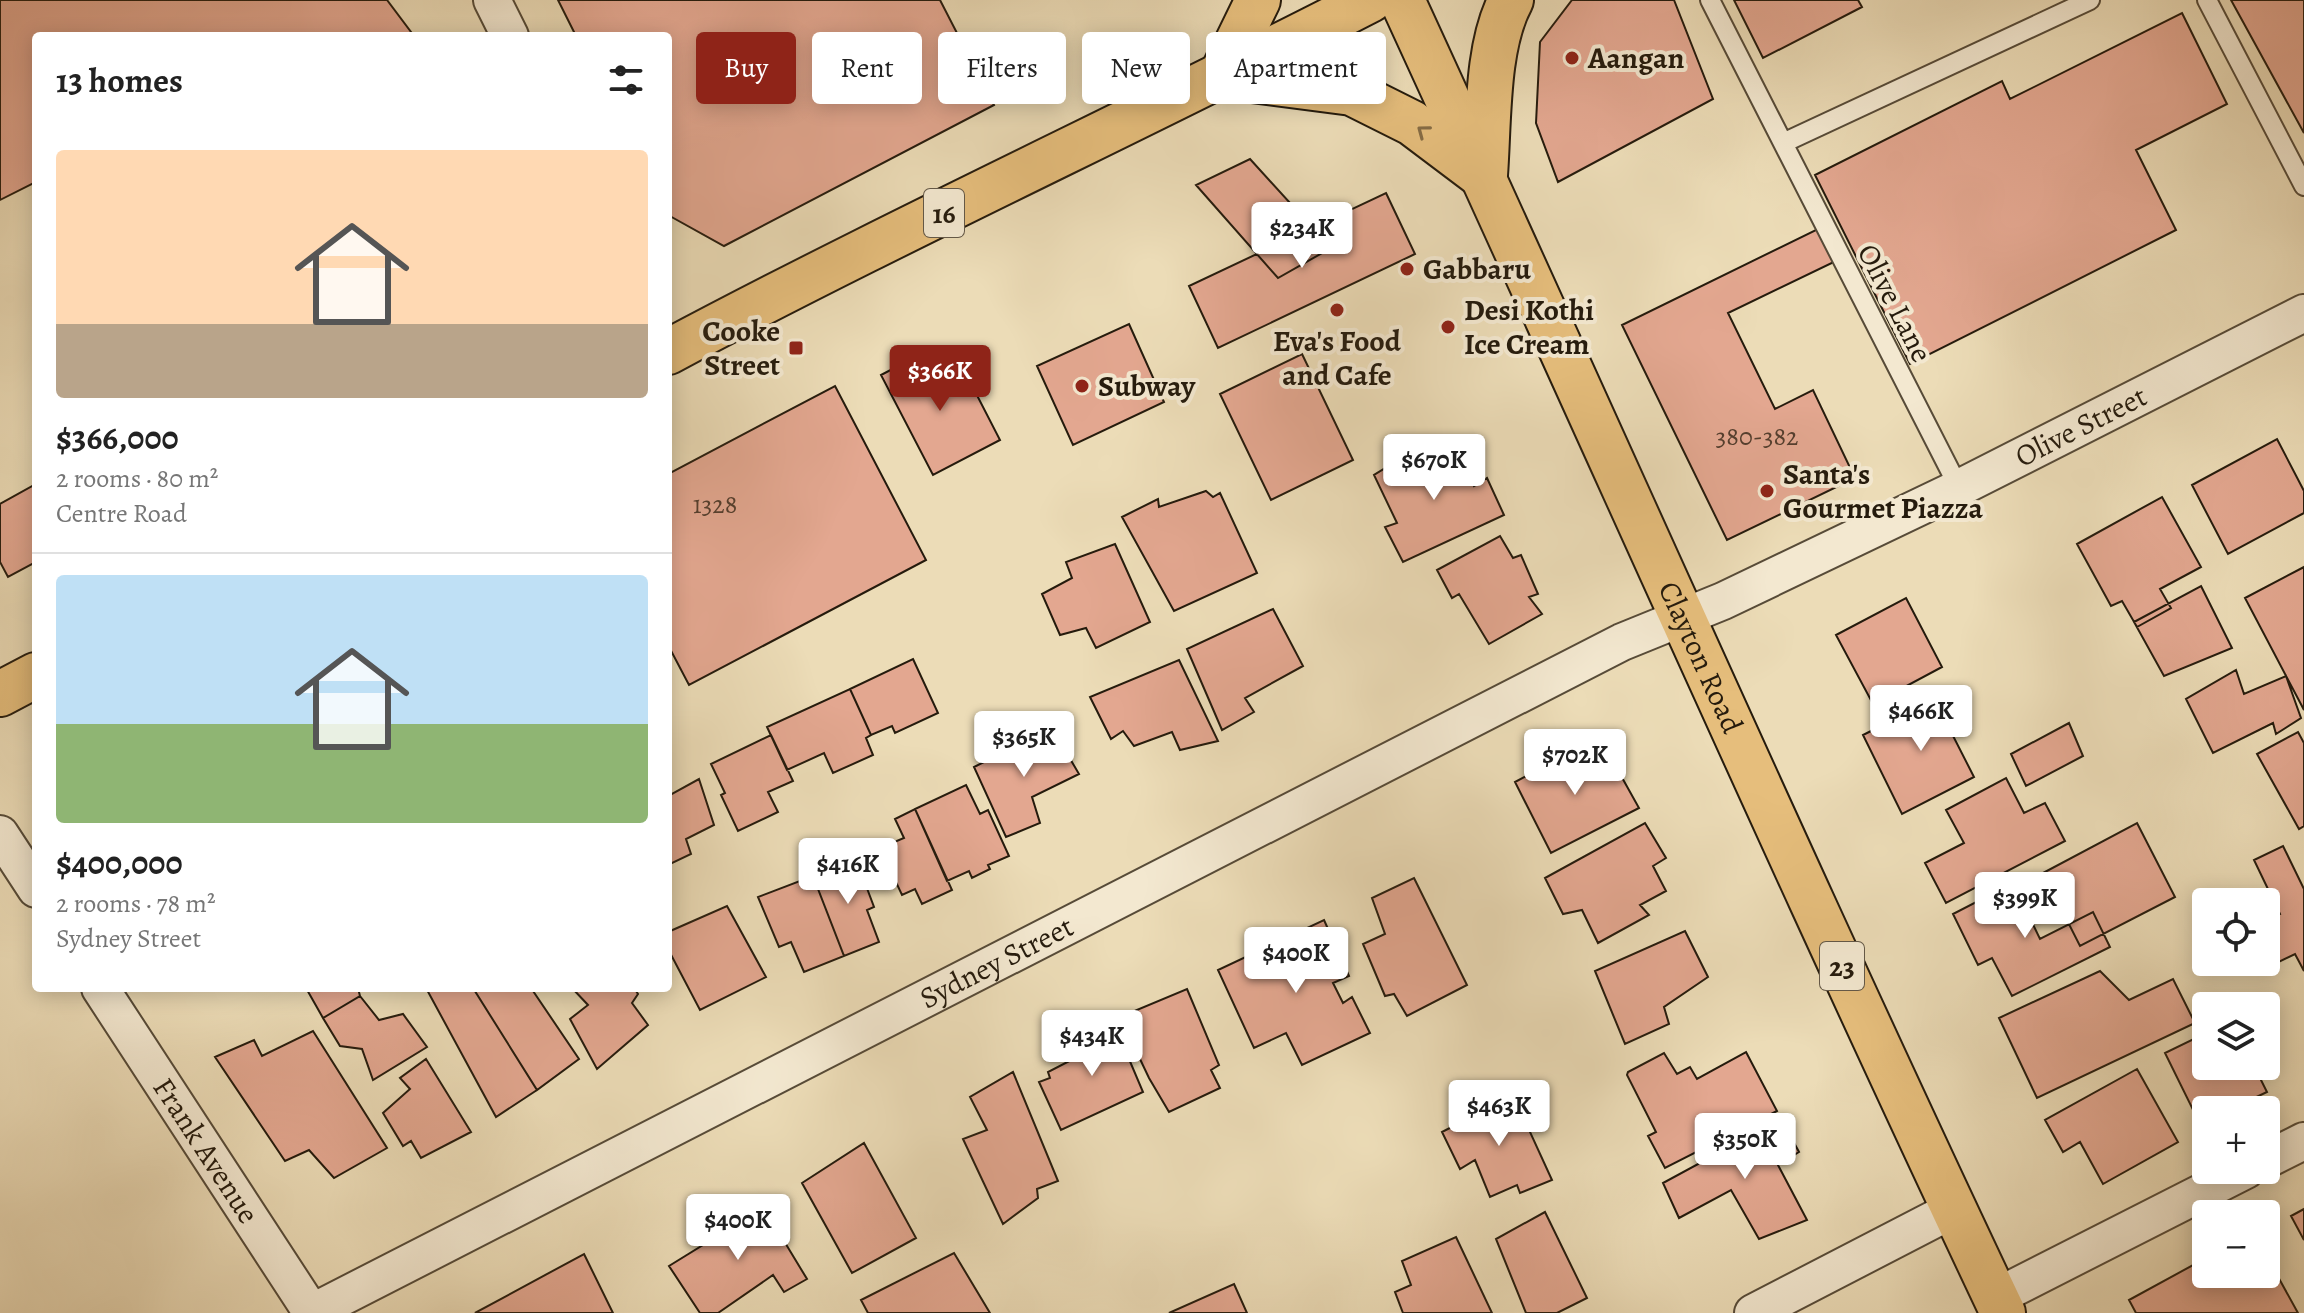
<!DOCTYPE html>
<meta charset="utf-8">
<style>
body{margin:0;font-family:Alegreya,serif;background:#f2f2f2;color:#222;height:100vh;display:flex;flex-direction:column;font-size:30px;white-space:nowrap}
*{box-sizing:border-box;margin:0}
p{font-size:26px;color:#767676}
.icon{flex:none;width:44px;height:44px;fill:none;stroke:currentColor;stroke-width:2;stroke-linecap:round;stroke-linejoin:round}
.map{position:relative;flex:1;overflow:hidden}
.side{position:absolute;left:32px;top:32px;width:640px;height:960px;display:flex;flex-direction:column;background:#fff;border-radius:8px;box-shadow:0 4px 20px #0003}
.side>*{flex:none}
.guide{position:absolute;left:696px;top:32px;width:760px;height:72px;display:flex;gap:16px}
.controls{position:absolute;left:2192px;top:888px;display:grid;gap:16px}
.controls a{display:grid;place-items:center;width:88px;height:88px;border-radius:8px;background:#fff;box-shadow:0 4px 20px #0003;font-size:40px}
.price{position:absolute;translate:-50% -68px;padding:0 18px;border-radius:8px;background:#fff;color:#222;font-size:26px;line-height:52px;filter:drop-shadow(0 2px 4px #0008)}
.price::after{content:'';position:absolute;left:50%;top:48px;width:24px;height:18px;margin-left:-12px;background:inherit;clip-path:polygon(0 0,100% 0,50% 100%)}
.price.selected{background:#8f2418;color:#fff}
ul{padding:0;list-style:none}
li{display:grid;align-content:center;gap:16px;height:424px;padding:0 24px}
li+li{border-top:2px solid #e0e0e0}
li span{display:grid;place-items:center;height:248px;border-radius:8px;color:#555}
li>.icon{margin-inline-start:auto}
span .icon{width:144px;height:144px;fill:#fffc;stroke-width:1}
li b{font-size:34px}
h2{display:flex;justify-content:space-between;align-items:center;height:96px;padding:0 24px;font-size:34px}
.tag{padding:0 28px;border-radius:8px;background:#fff;box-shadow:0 4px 20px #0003;font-size:28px;line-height:72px}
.tag.selected{background:#8f2418;color:#fff}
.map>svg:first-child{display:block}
.building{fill:#e3a790;stroke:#251b0d;stroke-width:2}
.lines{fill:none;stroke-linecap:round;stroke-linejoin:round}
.lane-casing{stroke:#574b38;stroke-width:22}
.street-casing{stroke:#574b38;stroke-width:40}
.primary-casing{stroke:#251b0d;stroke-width:48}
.lane{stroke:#f3e8d0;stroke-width:18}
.street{stroke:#f3e8d0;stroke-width:36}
.primary{stroke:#e6be7c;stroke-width:44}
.oneway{stroke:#866c44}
.poi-dot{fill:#8f2418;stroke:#f3e8d0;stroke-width:3}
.labels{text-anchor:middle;stroke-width:8;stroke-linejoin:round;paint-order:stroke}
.number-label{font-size:26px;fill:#543e2e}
.shield{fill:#f3e8d0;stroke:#635848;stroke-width:2}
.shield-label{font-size:28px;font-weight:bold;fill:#251b0d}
.poi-label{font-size:30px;font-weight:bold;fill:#251b0d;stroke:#f3e8d0;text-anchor:start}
.street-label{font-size:30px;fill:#251b0d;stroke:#f3e8d0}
</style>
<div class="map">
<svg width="2304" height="1313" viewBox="0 0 2304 1313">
<rect width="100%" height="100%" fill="#ecdcb7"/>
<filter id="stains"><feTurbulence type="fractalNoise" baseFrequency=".0025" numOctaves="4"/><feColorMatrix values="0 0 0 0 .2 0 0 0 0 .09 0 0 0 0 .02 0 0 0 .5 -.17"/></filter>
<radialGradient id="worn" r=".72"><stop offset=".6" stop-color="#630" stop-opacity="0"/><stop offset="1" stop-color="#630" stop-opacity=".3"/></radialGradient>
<!-- building -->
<path class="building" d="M0 0H387L414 36H36V182L0 200Z
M558 0H940L994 105 724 246 668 215V36H576Z
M1572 0H1674L1713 99 1558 182 1536 123 1540 42Z
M1734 0H1858L1862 7 1763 58Z
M2231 0H2304V133Z
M2182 13 2227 104 2136 150 2176 230 1910 364 1815 175 2002 81 2010 99Z
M1250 159 1331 248 1278 278 1196 185Z
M1386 193 1415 254 1218 348 1189 286Z
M1822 227 1838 260 1728 313 1775 409 1813 390 1855 478 1727 540 1622 325Z
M1129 324 1164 402 1073 445 1037 366Z
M921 354 935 382 963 368 1000 440 933 475 881 375Z
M1302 354 1353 460 1271 500 1220 394Z
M835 386 926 560 689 685 668 645V474Z
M2277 439 2304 491V513L2228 554 2192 485Z
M1453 445 1474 486 1487 478 1504 515 1403 562 1385 527 1397 523 1374 475 1410 453 1416 465Z
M36 484V562L8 577 0 562V504Z
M1206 491 1213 497 1220 493 1257 573 1174 611 1122 517 1158 499 1159 507Z
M2162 497 2201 567 2160 589 2171 608 2137 627 2122 601 2111 606 2077 544Z
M1500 536 1513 558 1521 555 1538 594 1529 597 1542 614 1489 644 1459 594 1452 598 1437 570Z
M1115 544 1150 622 1096 648 1086 628 1060 635 1042 594 1072 578 1066 562Z
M2304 567V710L2245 598Z
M2201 586 2232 648 2164 676 2134 622Z
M1906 598 1942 667 1873 704 1836 635Z
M1273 609 1303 666 1245 698 1254 712 1222 730 1187 649Z
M913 659 938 713 895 733 892 726 871 735 850 689Z
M1179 660 1218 741 1180 750 1172 732 1134 746 1123 731 1111 739 1090 697Z
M2236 670 2244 694 2286 676 2301 718 2276 734 2273 723 2213 753 2186 699Z
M850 689 871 735 866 738 873 755 833 773 824 753 787 770 767 727Z
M1950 691 1965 720 1949 728 1974 777 1902 814 1863 735Z
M2069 723 2083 756 2026 786 2011 754Z
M1052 728 1079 774 1032 797 1040 823 1006 837 974 767Z
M2298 732 2304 743V826L2299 829 2257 754Z
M771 735 793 781 768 792 778 812 738 831 721 795 725 793 711 764Z
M1591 742 1608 777 1620 774 1639 808 1551 853 1515 782Z
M2006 778 2024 813 2045 803 2065 841 1946 903 1925 863 1964 843 1946 810Z
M699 779 714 825 686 839 691 854 668 865V796Z
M966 785 980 814 988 810 1009 856 988 865 990 869 972 878 969 871 947 881 915 809Z
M915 809 952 890 922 904 915 889 902 895 880 848 904 838 895 819Z
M1645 823 1666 858 1653 866 1666 891 1640 905 1649 915 1598 943 1582 910 1563 914 1545 878Z
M2137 823 2175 897 2080 946 2043 873Z
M2283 846 2304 889V971L2295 954 2254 974 2248 962H2266V920L2280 914 2254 860Z
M856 859 874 907 867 910 879 942 844 956 813 876Z
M813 876 844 956 804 972 791 942 779 947 758 897Z
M1414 878 1467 985 1407 1016 1394 994 1385 996 1363 944 1385 934 1372 898Z
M2013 883 2040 939 2093 912 2110 947 2012 996 1992 958 1978 965 1953 914Z
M727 906 766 977 700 1010 668 949V932Z
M1324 920 1349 976 1333 983 1343 1003 1352 997 1370 1033 1302 1065 1286 1033 1254 1048 1218 970Z
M1685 931 1708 977 1664 1007 1669 1024 1625 1044 1595 971Z
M2100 971 2129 1000 2173 979 2195 1023 2037 1098 1999 1018Z
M306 988H358L360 996 323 1018Z
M426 988H473L537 1090 496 1117Z
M473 988H531L579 1059 537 1090Z
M572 988H634L638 994 632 1003 648 1025 597 1069 570 1019 588 1005Z
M1187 989 1219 1065 1211 1070 1220 1088 1169 1112 1149 1078 1120 1017Z
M360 996 379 1020 403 1014 427 1047 373 1080 362 1049 340 1046 323 1018Z
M1112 1019 1143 1092 1061 1130 1039 1082 1050 1078 1048 1072 1083 1054 1075 1035Z
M313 1031 387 1148 334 1178 309 1150 285 1161 215 1057 254 1040 262 1056Z
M2206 1033V1066H2254L2267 1092 2229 1110H2206V1121L2200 1124 2165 1053Z
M1746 1052 1777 1111 1665 1168 1648 1136 1656 1132 1627 1075 1628 1072 1664 1053 1677 1074 1690 1067 1697 1079Z
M426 1059 471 1132 421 1158 411 1141 403 1146 383 1113 410 1089 400 1078Z
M2137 1069 2178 1142 2103 1184 2080 1142 2063 1152 2045 1120Z
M1013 1072 1058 1181 1037 1189 1038 1198 1003 1224 963 1139 987 1130 970 1097Z
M1513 1095 1552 1180 1520 1193 1517 1185 1490 1197 1475 1160 1460 1169 1442 1132Z
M1781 1119 1799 1152 1778 1165 1807 1220 1759 1239 1731 1190 1679 1218 1663 1183Z
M864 1143 916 1238 852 1273 802 1183Z
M758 1198 807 1279 784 1292 773 1275 718 1313H700L669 1266 732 1227 728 1215Z
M2304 1209V1240L2291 1216Z
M1545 1212 1587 1298 1557 1313H1526L1496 1239Z
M1456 1237 1492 1313H1403L1395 1292 1411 1285 1402 1261Z
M954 1253 990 1313H868L861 1300Z
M584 1254 613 1313H475Z
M2266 1255 2298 1313H2136L2129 1300 2206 1258V1274H2266Z
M1234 1284 1247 1313H1169Z"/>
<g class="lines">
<!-- lane casing -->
<g class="lane-casing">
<path id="lane" d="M1710 0 1959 488
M2207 0 2304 186
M1783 143 2090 0"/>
</g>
<!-- street casing -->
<g class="street-casing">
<g id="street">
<path d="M492 0 510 36"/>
<path d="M0 834 36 889"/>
<path id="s1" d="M100 988 312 1313"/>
<path d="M2266 1160 2304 1141"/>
<path d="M1996 1297 2246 1170"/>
<path id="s2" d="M311 1313 1622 642 1723 601 1959 488 2304 313"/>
<path d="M1753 1313 1954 1209"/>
</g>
</g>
<!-- primary casing -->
<g class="primary-casing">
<g id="primary">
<path id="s3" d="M1402 0C1603 437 1797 878 2003 1313"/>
<path d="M1221 76 1352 93 1412 123 1481 175"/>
<path d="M1221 76 1258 0"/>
<path d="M1485 175C1489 122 1486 46 1511 0"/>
<path d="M668 352C899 229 1137 120 1370 0"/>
<path d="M0 694 36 675"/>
</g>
</g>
<!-- lane -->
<use href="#lane" class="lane"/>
<!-- street -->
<use href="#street" class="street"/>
<!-- primary -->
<use href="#primary" class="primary"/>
</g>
<!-- one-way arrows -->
<defs><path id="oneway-chevron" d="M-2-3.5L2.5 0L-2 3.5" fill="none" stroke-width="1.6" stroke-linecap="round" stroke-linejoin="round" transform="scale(2)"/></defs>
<use class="oneway" href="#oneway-chevron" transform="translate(1423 131) rotate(-143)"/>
<!-- markers -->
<g class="poi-dot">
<circle cx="1572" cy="58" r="8"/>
<circle cx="1407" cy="269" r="8"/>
<circle cx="1337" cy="310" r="8"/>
<circle cx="1448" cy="327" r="8"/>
<rect x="788" y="340" width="16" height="16" rx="4"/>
<circle cx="1082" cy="386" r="8"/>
<circle cx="1767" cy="491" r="8"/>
</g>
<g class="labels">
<!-- number labels -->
<g class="number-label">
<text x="1757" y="445">380-382</text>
<text x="715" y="513">1328</text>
</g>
<!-- shield labels -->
<g class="shield">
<rect x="924" y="189" width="40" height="48" rx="6"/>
<rect x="1820" y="942" width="44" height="48" rx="6"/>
</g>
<g class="shield-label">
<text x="944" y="223">16</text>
<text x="1842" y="976">23</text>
</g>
<!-- poi labels -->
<g class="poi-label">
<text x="1588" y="68">Aangan</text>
<text x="1423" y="279">Gabbaru</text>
<text x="1464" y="320">Desi Kothi<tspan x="1464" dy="34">Ice Cream</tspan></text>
<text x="780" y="341" text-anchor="end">Cooke<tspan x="780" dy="34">Street</tspan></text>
<text x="1337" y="351" text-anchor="middle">Eva's Food<tspan x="1337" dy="34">and Cafe</tspan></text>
<text x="1098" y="396">Subway</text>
<text x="1783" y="484">Santa's<tspan x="1783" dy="34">Gourmet Piazza</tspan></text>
</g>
<!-- street labels -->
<g class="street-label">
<text transform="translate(1895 303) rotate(63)" y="10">Olive Lane</text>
<text dy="10" stroke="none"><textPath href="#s2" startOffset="1980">Olive Street</textPath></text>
<text dy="10" stroke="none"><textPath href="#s3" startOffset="722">Clayton Road</textPath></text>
<text dy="10" stroke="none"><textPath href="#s2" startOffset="770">Sydney Street</textPath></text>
<text dy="10" stroke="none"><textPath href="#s1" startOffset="194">Frank Avenue</textPath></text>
</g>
</g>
<rect width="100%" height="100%" filter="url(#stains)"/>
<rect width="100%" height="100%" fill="url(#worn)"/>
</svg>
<div class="controls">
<a><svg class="icon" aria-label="locate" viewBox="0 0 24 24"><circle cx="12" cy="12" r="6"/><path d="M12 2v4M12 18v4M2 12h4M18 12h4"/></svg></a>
<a><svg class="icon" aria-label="layers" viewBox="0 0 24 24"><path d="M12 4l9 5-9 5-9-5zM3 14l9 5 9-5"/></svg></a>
<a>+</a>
<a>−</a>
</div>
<b class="price" style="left:1302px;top:270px">$234K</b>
<b class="price selected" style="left:940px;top:413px">$366K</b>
<b class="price" style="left:1434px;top:502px">$670K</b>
<b class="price" style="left:1921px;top:753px">$466K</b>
<b class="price" style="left:1024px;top:779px">$365K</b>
<b class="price" style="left:1575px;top:797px">$702K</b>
<b class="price" style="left:848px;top:906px">$416K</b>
<b class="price" style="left:2025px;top:940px">$399K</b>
<b class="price" style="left:1296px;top:995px">$400K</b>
<b class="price" style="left:1092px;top:1078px">$434K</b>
<b class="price" style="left:1499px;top:1148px">$463K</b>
<b class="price" style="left:1745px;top:1181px">$350K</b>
<b class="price" style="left:738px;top:1262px">$400K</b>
<div class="guide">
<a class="tag selected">Buy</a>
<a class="tag">Rent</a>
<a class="tag">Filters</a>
<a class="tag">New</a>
<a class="tag">Apartment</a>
</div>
<section class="side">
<h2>13 homes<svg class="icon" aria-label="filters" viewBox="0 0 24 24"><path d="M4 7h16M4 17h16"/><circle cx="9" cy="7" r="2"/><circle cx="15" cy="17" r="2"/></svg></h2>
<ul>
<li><span style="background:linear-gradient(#ffd9b3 70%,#b9a48a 0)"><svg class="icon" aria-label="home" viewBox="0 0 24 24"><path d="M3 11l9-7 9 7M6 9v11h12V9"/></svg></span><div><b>$366,000</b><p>2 rooms · 80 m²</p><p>Centre Road</p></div></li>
<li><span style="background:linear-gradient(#bfe0f5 60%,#8fb573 0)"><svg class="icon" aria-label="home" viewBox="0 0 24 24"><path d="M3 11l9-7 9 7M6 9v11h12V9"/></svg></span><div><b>$400,000</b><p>2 rooms · 78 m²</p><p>Sydney Street</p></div></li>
</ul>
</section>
</div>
